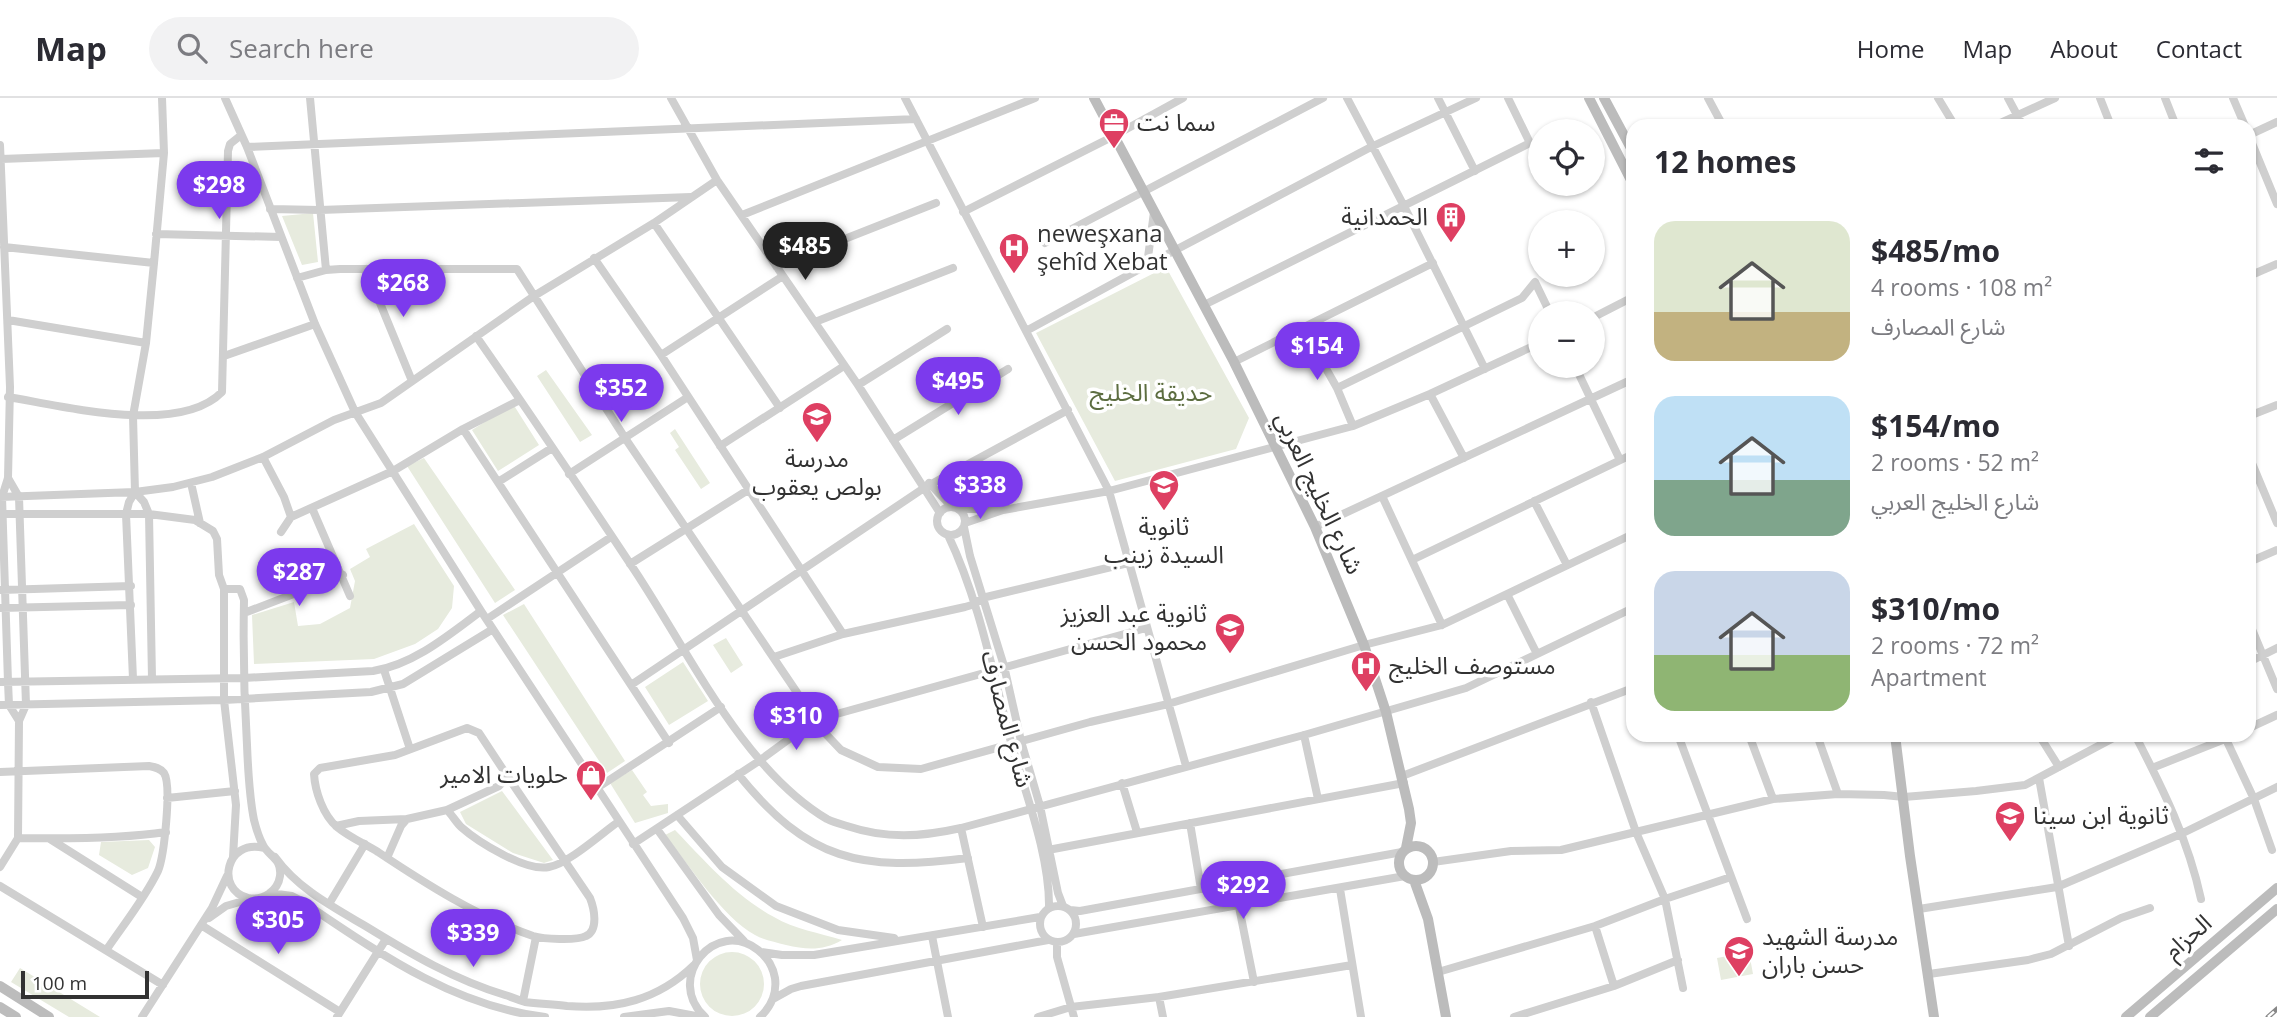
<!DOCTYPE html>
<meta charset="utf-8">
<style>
body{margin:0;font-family:"Open Sans","Noto Sans Arabic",sans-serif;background:#f2f2f3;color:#2b2b33;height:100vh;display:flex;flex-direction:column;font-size:26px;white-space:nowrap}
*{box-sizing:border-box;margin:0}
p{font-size:23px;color:#7c7c81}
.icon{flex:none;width:38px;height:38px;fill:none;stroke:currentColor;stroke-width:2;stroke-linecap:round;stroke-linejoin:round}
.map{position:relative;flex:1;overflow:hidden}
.drawer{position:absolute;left:1626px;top:21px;width:630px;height:623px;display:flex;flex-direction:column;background:#fff;border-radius:21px;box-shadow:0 2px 5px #0004}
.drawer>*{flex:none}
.fabs{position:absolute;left:1528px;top:21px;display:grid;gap:14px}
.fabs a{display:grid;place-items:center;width:77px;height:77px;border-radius:50%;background:#fff;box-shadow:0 2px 5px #0004;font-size:35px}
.scale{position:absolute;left:21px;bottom:18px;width:128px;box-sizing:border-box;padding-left:7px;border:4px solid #323232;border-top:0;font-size:19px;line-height:24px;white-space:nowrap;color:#323232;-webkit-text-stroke:5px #fff;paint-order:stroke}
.price{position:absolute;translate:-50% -60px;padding:0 16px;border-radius:24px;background:#7c3aed;color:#fff;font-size:23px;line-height:46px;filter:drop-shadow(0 2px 4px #0008)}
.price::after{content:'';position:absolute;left:50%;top:42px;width:21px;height:16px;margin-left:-10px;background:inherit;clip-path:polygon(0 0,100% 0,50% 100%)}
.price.selected{background:#222;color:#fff}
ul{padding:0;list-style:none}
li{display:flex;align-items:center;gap:21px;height:175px;padding:0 28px}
li span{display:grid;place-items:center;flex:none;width:196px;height:140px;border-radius:21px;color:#555}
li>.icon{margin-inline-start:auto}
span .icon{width:84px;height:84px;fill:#fffc;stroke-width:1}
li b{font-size:30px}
h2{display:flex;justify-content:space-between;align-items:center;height:84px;padding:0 28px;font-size:30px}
header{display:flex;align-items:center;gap:42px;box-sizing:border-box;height:98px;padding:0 35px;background:#fff;border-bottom:2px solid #e1e1e2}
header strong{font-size:33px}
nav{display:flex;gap:38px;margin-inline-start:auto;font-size:24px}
.search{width:490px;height:63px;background:#f2f2f3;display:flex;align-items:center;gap:18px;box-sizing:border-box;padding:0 24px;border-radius:38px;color:#7c7c81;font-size:26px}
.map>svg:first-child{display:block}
.green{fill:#e7ebde}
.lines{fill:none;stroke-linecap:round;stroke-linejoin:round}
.street{stroke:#cfcfcf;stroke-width:8}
.secondary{stroke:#bcbcbc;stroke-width:10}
.rail-casing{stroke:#878787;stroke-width:5}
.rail{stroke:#fff;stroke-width:2.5;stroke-dasharray:8;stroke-linecap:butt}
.labels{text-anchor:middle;stroke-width:7;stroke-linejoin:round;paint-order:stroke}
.poi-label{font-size:24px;fill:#323232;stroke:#fff;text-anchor:start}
.park-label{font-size:24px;fill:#5c6d40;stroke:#fff}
.street-label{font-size:24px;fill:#323232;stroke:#fff}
</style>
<header>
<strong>Map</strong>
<div class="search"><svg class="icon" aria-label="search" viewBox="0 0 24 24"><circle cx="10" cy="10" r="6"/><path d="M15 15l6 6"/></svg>Search here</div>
<nav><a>Home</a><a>Map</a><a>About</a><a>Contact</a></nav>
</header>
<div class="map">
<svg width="2277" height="919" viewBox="0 0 2277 919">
<rect width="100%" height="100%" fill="#fff"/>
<!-- green -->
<path class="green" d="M313 115 318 164 302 167 282 118Z
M1166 169 1249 320 1236 351 1115 383 1036 235Z
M546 272 592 337 580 344 537 278Z
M513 306 539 347 498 373 472 332Z
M675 331 710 385 701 391 675 352 679 349 670 335Z
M424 360 515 492 495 505 407 368Z
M414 426 454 488 452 510 438 531 415 546 374 561 254 566 252 517 294 504 298 528 320 526 350 510 355 483 350 471 370 459 366 451Z
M524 506 625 663 607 675 503 517Z
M726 540 743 567 731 575 713 547Z
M683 564 708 603 669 627 645 589Z
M632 672 647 694 643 697 651 708 668 706V715L635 725 610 685Z
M502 693 553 762 544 765 513 755 466 726 460 714Z
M675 732C705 763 735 798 774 819 794 831 820 835 842 842 823 853 807 852 786 847 775 844 764 842 755 837 722 819 689 767 665 737Z
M149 742 155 749 148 770 132 777 99 757 101 744Z
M700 886a32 32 0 1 1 64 0a32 32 0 1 1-64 0Z
M1749 854 1753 876 1721 882 1717 860Z
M20 870 100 919H69L11 884Z"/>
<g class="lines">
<!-- street -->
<path class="street" d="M225 0 247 49 315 226 355 314 481 513 683 820 693 840 697 862
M310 0 326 172
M671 0 717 82 858 287 940 415
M905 0 1109 393 1186 668
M1347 0 1404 108 1485 271
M1438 0 1475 73
M1708 0 1723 28
M1938 0 1955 28
M2008 0 2023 28
M2100 0 2111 28
M2165 0 2176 28
M2233 0 2245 28
M1994 28 2055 0
M2249 37 2277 24
M2249 38 2277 106
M0 47 10 289 8 380 2 399 8 584 9 607 19 623
M247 49 916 21
M1 61 164 55
M270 111 320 112 691 99
M963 114 1110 40 1183 0
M742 117 1035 0
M654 125 780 310
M156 136 281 139
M1045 145 1323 0
M4 149 154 165
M594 160 661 257 843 536
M1147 167 1371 49 1476 0
M776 168 936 105
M366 171 412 283
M2249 178 2277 166
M297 180 326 172 340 171H517L625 340 823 633 841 652 878 669 921 671 1090 624 1168 606 1364 547 1442 527 1633 436
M1204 207 1530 45 1508 0
M1592 220 1633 199
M8 222 146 245
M815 224 953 170
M1303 230 1337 290 1353 328
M1026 233 1147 167 1154 114
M476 238C529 314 580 390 631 467 686 548 741 670 827 721 833 724 840 726 847 728 886 741 921 739 961 730L1304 637 1466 590 1633 510
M661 257 783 178
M224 258 315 226
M1234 264 1433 165
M1575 268 1620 362
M858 287 947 231
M1337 290 1522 200 1535 184 1550 215
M1430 296 1464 360
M8 299C63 308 179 338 222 294L228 53 230 46 240 38
M2249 318 2277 307
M463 331 669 645
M893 342 1008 271
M720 348 844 268
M2249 358 2277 425
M263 359 284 399 291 419 281 434
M569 376 688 299
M498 384 552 350
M191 385 200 425
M929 385 952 409
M135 394 144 404 149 416 152 581
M1382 398 1442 527
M0 399 135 394 173 389 212 379 263 359 334 322 381 305 534 198 654 125 717 82
M1534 403 1567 467
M937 423a14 14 0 1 1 28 0a14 14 0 1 1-28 0Z
M312 410 350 498
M957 410 997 412
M0 416H149L195 422 213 433 217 441 219 477 224 491V602L236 707 233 759
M291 419 393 373 463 331 520 302
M965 425 1003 412 1109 393 1353 328 1430 296 1540 245
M964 429 970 458 1004 568 1021 643 1040 708 1058 795 1063 808
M1315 429 1633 281
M948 437C980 504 993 577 1012 648 1026 697 1050 759 1049 810
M1412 462 1633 356
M2249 464 2277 452
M630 466 748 392
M224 491H240L244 502C243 551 244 599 247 647 248 672 249 697 254 722 256 730 259 740 263 747 269 759 282 760 280 778 278 793 263 803 248 800 215 792 226 740 264 750
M1 492 131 488
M1507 496 1536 554
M0 510 131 507
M244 515 343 477
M487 521 611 439
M2249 524 2277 591
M774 559 843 536 965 509 975 506 982 500 1128 465
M2249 564 2277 550
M384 572 410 651
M133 581 126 416 129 404 135 394 133 318 146 245 154 165 164 55 162 0
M0 584 244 580 373 573C413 567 449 537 481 513
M631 587 924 390 1068 312
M1591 604 1636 734 1665 801 1683 890
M0 607 224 602 371 594 403 586 493 531
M2249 630 2277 617
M1304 637 1318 701
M1678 637 1747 821
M1749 637 1773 701
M1817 637 1838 696
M2039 637 2059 669
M2135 637C2163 691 2188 741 2201 801
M2224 637 2254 701 2272 752
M2152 670 2235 637
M0 674 149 668C155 669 160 670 164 675 172 687 164 759 158 773 145 800 124 826 107 851
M738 676C808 763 861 774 968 760
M1402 678 1633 590
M2039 680 2069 848
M1122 685 1137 734
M597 690 721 609
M167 700 235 693
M447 712C452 717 456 724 461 729 478 744 526 774 549 769 568 766 602 735 618 724
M677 717 722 769 776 808 838 832 894 840
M1190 725 1201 791
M336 728 359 723 407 721
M961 730 983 829
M657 731 719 817 744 843
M18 740C67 741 118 741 166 734
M50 741 142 799
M633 746 759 663 815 622 1146 530
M1048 752 1404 685
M275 759C298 791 333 809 367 829 411 856 455 882 505 897 512 899 518 902 525 904 539 906 553 906 567 908 616 912 658 902 694 867
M387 760 401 728 407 721 447 712 499 688 508 679 479 635 467 630 395 657 320 670 314 676C315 693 323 717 337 729 349 739 365 746 378 754 426 786 478 819 533 838 543 841 576 843 586 838 599 832 594 810 590 800L508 679
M1433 764 1511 753 1561 752 1773 701 1838 696 1884 697 1904 699 1976 693 2025 687 2119 637
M0 769 18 740 19 623 26 607 19 399 8 380
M0 788 163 887
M1340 791 1361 919
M270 795 292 798 300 802C376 853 452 908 545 919
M329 806 365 746
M1040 826a18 18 0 1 1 36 0a18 18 0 1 1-36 0Z
M1239 809 1254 884
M1919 811 2057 789 2183 735 2277 689
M1070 812 1080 813 1402 754
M209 820 226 808 250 801
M201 827 340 914
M1595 828 1614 888
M1074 836 1405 778
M932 838 948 919
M1057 845V859L1074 919
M761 854 782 857H814L1040 819
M1438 874 1595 828 1665 801 1731 779
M1929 876 2028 862 2051 856 2121 820 2150 810
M1159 899 1163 919
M773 901 791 891 801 888 1048 842
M523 903 536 839
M142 919 212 810 227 778
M337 919 386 841
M624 919 669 913 701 919
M705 919C664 881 715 819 758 852 767 859 773 869 775 880 777 895 771 909 760 919
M1038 919 1071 909 1159 899 1352 867
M1514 919 1614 888 1678 862"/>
<!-- secondary -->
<path class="secondary" d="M1094 0 1234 264 1315 429 1364 547 1386 614 1409 711 1411 725 1406 750
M1589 0 1633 86
M1604 0 1633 54
M1895 637 1910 758 1934 919
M1399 765a17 17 0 1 1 34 0a17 17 0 1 1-34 0Z
M1414 782 1428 821 1446 919
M0 888 49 919
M0 909 16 919
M2126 919 2277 790
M2150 919 2277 811"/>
<!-- rail casing -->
<g class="rail-casing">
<path id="rail" d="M2268 919 2277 911"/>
</g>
<!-- rail -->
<use href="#rail" class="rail"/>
</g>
<!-- icons -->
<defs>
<g id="office-pin" transform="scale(1.575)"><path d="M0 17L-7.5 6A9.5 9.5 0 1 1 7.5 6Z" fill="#de3f62" stroke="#fff"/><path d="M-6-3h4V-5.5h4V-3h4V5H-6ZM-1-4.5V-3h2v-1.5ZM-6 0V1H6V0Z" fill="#fff"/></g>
<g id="building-pin" transform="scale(1.575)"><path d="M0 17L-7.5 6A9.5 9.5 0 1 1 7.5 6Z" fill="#de3f62" stroke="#fff"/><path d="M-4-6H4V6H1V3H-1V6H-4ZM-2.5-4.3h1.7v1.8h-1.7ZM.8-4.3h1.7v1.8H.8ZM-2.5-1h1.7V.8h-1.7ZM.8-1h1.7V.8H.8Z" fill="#fff"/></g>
<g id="hospital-pin" transform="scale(1.575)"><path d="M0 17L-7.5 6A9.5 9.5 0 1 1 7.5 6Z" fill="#de3f62" stroke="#fff"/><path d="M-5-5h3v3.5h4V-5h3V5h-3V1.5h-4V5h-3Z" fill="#fff"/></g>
<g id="school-pin" transform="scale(1.575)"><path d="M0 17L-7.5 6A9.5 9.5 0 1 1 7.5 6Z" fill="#de3f62" stroke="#fff"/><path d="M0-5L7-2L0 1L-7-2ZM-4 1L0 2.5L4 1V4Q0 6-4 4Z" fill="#fff"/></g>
<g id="shop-pin" transform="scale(1.575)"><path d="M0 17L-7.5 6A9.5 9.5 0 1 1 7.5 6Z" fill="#de3f62" stroke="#fff"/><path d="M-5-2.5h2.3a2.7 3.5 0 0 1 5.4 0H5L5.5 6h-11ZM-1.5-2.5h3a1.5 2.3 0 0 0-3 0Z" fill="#fff"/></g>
</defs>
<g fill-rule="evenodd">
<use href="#office-pin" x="1114" y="25"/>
<use href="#building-pin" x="1451" y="119"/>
<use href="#hospital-pin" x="1014" y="150"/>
<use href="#school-pin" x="817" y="319"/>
<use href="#school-pin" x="1164" y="387"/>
<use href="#school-pin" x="1230" y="530"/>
<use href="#hospital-pin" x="1366" y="568"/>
<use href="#shop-pin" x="591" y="677"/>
<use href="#school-pin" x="2010" y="718"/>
<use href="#school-pin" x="1739" y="853"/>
</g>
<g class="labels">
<!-- poi labels -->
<g class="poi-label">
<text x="1137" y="33">سما نت</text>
<text x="1428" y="127" text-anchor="end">الحمدانية</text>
<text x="1037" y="144">neweşxana<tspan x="1037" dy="28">şehîd Xebat</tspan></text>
<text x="817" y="369" text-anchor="middle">مدرسة<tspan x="817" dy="28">بولص يعقوب</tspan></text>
<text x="1164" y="437" text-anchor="middle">ثانوية<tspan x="1164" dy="28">السيدة زينب</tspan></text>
<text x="1207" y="524" text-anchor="end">ثانوية عبد العزيز<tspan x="1207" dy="28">محمود الحسن</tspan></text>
<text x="1389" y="576">مستوصف الخليج</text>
<text x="568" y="685" text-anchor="end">حلويات الامير</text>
<text x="2033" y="726">ثانوية ابن سينا</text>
<text x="1762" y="847">مدرسة الشهيد<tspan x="1762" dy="28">حسن باران</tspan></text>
</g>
<!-- park labels -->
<g class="park-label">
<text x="1151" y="303">حديقة الخليج</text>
</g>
<!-- street labels -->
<g class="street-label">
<text transform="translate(1319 395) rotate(65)" y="8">شارع الخليج العربي</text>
<text transform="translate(1007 621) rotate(75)" y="8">شارع المصارف</text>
<text transform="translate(2188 839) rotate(-41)" y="8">الحزام</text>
</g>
</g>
</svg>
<div class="fabs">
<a><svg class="icon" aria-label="locate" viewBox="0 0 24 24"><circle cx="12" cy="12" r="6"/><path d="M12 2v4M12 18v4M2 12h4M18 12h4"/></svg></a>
<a>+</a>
<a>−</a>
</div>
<div class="scale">100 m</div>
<b class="price" style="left:219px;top:123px">$298</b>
<b class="price selected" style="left:805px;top:184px">$485</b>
<b class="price" style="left:403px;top:221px">$268</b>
<b class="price" style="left:1317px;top:284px">$154</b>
<b class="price" style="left:958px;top:319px">$495</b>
<b class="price" style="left:621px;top:326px">$352</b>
<b class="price" style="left:980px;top:423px">$338</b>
<b class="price" style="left:299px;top:510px">$287</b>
<b class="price" style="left:796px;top:654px">$310</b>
<b class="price" style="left:1243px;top:823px">$292</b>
<b class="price" style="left:278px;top:858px">$305</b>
<b class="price" style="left:473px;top:871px">$339</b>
<section class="drawer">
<h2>12 homes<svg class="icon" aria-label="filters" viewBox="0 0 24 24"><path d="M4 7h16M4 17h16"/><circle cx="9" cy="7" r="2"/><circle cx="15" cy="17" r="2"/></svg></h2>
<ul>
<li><span style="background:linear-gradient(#dfe7d0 65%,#c2b280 0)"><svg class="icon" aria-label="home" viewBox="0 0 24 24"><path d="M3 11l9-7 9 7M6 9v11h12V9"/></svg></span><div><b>$485/mo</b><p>4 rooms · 108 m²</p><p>شارع المصارف</p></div></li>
<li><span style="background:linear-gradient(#bfe0f5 60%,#7fa58c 0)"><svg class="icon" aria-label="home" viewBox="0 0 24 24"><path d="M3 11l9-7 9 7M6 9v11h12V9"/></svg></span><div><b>$154/mo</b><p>2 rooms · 52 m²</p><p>شارع الخليج العربي</p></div></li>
<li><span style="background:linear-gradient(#c9d6e8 60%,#8fb573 0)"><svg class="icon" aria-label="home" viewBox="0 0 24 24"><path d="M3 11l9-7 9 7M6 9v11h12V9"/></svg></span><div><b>$310/mo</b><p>2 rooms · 72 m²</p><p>Apartment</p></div></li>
</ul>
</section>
</div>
